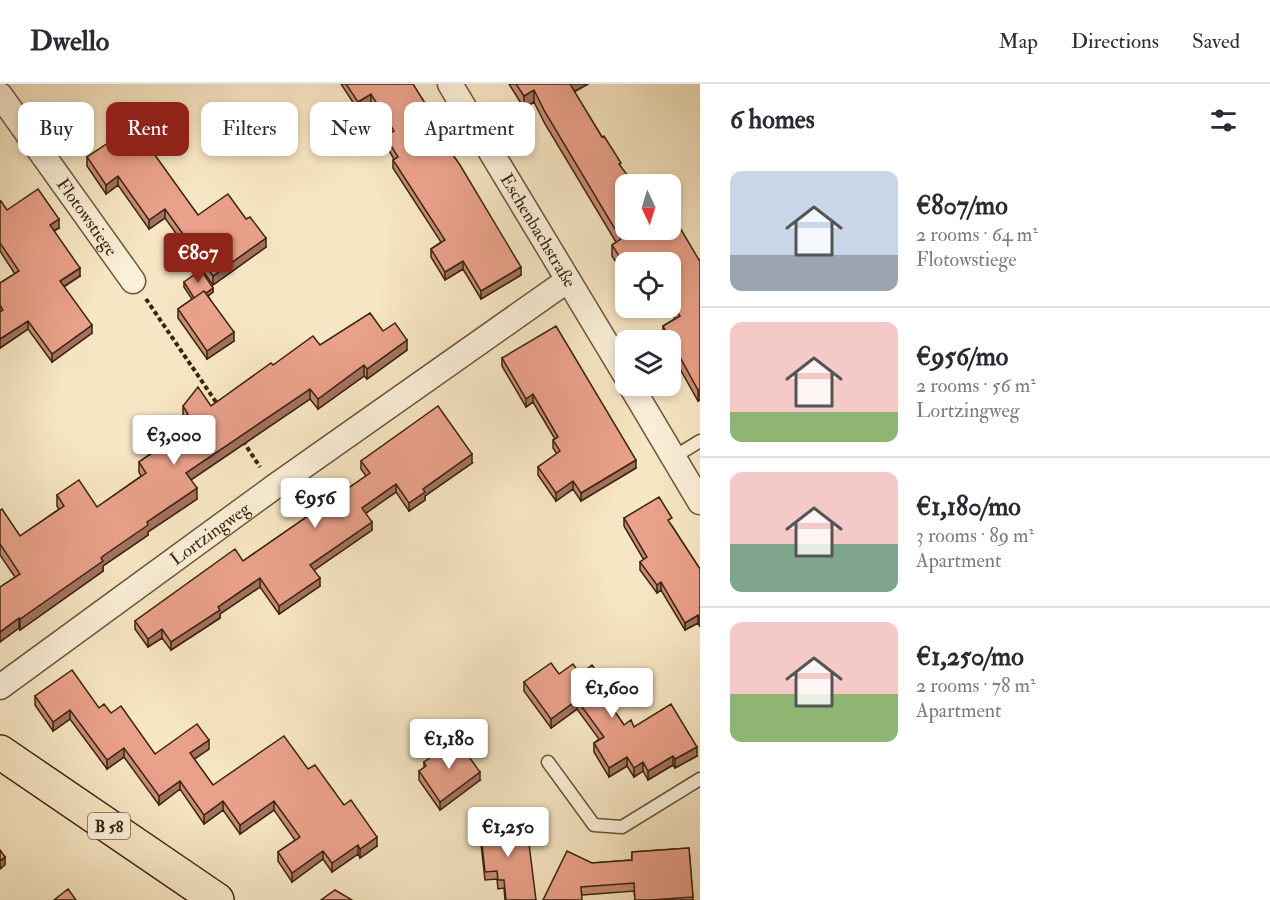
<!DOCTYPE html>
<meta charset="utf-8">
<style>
body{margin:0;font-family:"IM FELL Double Pica",serif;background:#f7f7f7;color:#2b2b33;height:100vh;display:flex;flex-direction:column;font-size:22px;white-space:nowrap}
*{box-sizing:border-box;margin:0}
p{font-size:20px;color:#7c7c81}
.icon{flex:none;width:33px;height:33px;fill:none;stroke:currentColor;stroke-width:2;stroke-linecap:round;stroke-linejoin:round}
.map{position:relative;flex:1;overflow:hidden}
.drawer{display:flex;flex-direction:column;background:#fff;width:570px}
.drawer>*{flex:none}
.top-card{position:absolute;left:18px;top:18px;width:570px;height:54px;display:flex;gap:12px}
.needle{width:39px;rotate:176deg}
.tools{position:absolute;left:615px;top:90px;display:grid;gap:12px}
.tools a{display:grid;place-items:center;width:66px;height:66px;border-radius:12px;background:#fff;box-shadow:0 3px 9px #0003;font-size:30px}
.price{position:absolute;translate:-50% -51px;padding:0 14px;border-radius:6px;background:#fff;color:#222;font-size:20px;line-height:39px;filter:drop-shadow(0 2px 3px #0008)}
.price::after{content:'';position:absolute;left:50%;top:36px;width:18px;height:14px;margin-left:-9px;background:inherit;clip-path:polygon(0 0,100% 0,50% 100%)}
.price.active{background:#8f2418;color:#fff}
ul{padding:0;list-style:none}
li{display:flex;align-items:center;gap:18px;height:150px;padding:0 30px}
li+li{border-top:2px solid #e1e1e2}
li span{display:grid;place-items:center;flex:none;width:168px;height:120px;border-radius:12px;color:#555}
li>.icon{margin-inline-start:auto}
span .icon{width:72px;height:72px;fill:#fffc;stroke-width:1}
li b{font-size:26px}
h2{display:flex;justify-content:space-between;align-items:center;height:72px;padding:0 30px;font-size:26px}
.pill{padding:0 21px;border-radius:12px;background:#fff;box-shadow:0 3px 9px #0003;font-size:21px;line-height:54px}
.pill.active{background:#8f2418;color:#fff}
header{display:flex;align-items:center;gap:36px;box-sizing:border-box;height:84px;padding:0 30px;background:#fff;border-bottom:2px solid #e1e1e2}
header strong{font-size:28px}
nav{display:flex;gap:33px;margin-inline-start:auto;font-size:21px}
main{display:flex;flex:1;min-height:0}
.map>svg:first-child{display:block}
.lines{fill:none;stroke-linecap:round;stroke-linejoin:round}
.lane-casing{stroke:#69553b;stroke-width:15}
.street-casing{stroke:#69553b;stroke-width:27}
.primary-casing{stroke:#3a250e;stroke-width:36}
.path{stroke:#3a250e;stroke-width:4;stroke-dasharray:4.5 3;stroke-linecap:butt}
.lane{stroke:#faefd8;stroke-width:12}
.street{stroke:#faefd8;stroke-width:24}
.primary{stroke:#f7e6c3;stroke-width:33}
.wall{fill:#c98a78;stroke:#3a250e;stroke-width:1.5}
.shaded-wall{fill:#a47161;stroke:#3a250e;stroke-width:1.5}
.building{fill:#eaa18b;stroke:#3a250e;stroke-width:1.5}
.labels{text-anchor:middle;stroke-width:4.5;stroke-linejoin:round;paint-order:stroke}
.shield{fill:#faefd8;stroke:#74624b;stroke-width:1.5}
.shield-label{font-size:16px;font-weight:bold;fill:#3a250e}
.street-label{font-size:18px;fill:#3a250e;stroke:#faefd8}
</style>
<header>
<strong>Dwello</strong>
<nav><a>Map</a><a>Directions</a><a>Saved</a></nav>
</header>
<main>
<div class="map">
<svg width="700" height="816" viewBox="0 0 700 816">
<rect width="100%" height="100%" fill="#f7e6c3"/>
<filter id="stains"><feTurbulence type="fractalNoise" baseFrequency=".00333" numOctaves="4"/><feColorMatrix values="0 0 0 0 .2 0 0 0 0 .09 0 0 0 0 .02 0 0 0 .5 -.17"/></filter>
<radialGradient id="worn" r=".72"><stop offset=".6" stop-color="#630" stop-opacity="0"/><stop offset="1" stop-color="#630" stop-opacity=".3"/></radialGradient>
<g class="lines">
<!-- lane casing -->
<g class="lane-casing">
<path id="lane" d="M674 373 700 357
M548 678 594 741 622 743 700 695"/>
</g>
<!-- street casing -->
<g class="street-casing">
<g id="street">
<path id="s1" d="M450 0 626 292"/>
<path id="s2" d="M0 11 133 197"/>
<path d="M631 302 700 418"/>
<path id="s3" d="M0 603 274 403 568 196"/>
</g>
</g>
<!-- primary casing -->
<g class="primary-casing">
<path id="primary" d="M0 668 217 816"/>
</g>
<!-- path -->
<path class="path" d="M146 215 218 321
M243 357 260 383"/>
<!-- lane -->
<use href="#lane" class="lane"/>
<!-- street -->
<use href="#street" class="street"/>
<!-- primary -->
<use href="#primary" class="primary"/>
</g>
<!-- wall -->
<path class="wall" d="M341 0H413L425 27 424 28 521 191 481 215 463 185 445 196 431 173V165L441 158 393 84V76L394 75 385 60V52L390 49 371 18 358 26Z
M509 0H588L574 8 602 53 621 83 626 100 699 176H700V316L698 317 670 267V256H665L663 253V242L675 235 668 224H670V178H626V194L612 172V161L616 158 545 40 534 18 524 24Z
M150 69 198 131 266 163 213 201 165 134 149 145 118 101 106 110 87 82V73Z
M0 117 7 126 59 144 54 147 80 192 64 203 92 249 52 278 28 245 0 264V199L15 190 0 167Z
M184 198 213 208 208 212 234 257 207 275 178 234V225L192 215 184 203Z
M383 247 407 266 367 295 364 292 318 325 310 315 191 396 197 415 148 448V451L103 482V487L20 546 19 544 15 493 0 471V426L20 452 59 425 57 422V411L97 423 141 392 139 388V378L156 366 154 363V353L183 333V322H211L273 281 320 261Z
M502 274 636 384 581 417 573 405 556 417 538 391V383L557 370 553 364V356L555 355 533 318 526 323 502 282Z
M361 377 472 379 425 412V416L409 427 396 408 365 429 372 446 314 486 320 502 279 530 260 503 220 530V534L171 566 162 554 148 563 135 545V537L243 477 366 392 361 385Z
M624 434 672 442 700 485V543L698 539 685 546 661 506 657 509 640 486V478L644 476 624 442Z
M559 590H580L604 606 601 608 624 641 634 643 697 672 675 684 673 681 648 696 643 687 634 693 627 682 609 693 594 668V659L599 655 577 625 551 644 524 607V598Z
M35 612 99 624 111 629 155 670 209 665 194 675 213 701 308 685 344 721 377 762 360 774 358 770 332 788 323 775 292 798 278 777V768L295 756 274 726 240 750 223 726 204 740 180 705 159 721 124 673 107 685 70 635 53 647 35 621Z
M424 678 480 696 440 726 419 696V687L424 684Z
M479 733 502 747 536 816H505L504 804 498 805 497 795 485 796 479 742Z
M689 764 693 816H635L634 807 582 811 543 816 592 779 632 776V768Z"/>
<!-- shaded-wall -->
<path class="shaded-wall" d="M569 0H588L569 10Z
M534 6V18L524 24V12Z
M371 10V18L358 26V18Z
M425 19V27L419 30V22Z
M118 92V101L106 110V101Z
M165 125V134L149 145V136Z
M59 135V144L50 149V141Z
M266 154V163L213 201V192Z
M645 174V178H637Z
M463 177V185L445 196V188Z
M521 183V191L481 215V207Z
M80 184V192L60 205V197Z
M213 204V208L196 221V216Z
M28 237V245L0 264V255Z
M92 241V249L52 278V270Z
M234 248V257L207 275V267Z
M407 256V266L367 295V285Z
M364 281V292L318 325V315Z
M310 305V315L186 399V389Z
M700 305V316L698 317V306Z
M533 310V318L526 323V315Z
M472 370V379L425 412V416L409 427V419L423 405Z
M636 376V384L581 417V409Z
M573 397V405L556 417V409Z
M396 400V408L362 432V424Z
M197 404V415L148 448V451L103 482V487L20 546V535L147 438Z
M372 438V446L310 489V481Z
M260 494V503L220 530V534L171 566V558L218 523Z
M320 494V502L279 530V522Z
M661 498V506L657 509V501Z
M698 531V539L685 546V539Z
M19 534V544L0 558V548Z
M162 545V554L148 563V555Z
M604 597V606L597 611V602Z
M577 616V625L551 644V635Z
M70 626V635L53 647V638Z
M209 656V665L190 678V669Z
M697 663V672L675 684V675Z
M124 664V673L107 685V676Z
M673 672V681L648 696V687Z
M627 673V682L609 693V684Z
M643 678V687L634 693V684Z
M480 688V696L440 726V718Z
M180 697V705L159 721V712Z
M223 717V726L204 740V731Z
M274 717V726L240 750V741Z
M377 753V762L360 774V765Z
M358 761V770L332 788V779Z
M323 767V775L292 798V789Z
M5 773V781L0 785V777Z"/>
<!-- building -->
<path class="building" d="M346 0H413L425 19 419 22 460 81 521 183 481 207 463 177 445 188 431 165 445 156 393 76 398 73 385 52 394 47 371 10 358 18Z
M516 0H570L602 53 604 52 621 79 619 80 634 100H626V146H670V140L676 137 699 176H700V305L698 306 663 242 680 232 670 216V178H648L645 174 637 178H626V183L612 161 621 155 545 28 534 6 524 12Z
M132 43 150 69 152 67 198 131 228 110 246 135 250 133 266 154 213 192 165 125 149 136 118 92 106 101 87 73Z
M38 105 59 135 50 141 80 184 60 197 92 241 52 270 28 237 0 255V228L3 226 0 221V199L19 187 0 159V117H1L7 126Z
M201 186 213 204 206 209 204 207 194 214 184 198Z
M204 207 234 248 207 267 178 225Z
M370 229 383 247 395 239 407 256 367 285 364 281 318 315 310 305 186 389 197 404 147 438 148 441 103 472 101 474 103 477 20 535 19 534 0 548V503L20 490 0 460V426L2 425 20 452 64 422 57 411 79 396 97 423 146 389 139 378 161 363 154 353 188 330 183 322 198 303 211 322 271 279 273 281 313 252 320 261Z
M556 242 636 376 581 409 573 397 556 409 538 383 560 367 553 356 558 353 533 310 526 315 502 274Z
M438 322 472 370 423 405 425 408 409 419 396 400 362 424 372 438 310 481 320 494 279 522 260 494 218 523 220 526 171 558 162 545 148 555 135 537 235 465 243 477 370 389 361 377Z
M659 413 672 434 668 436 700 485V536L698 531 685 539 661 498 657 501 640 478 647 473 624 434Z
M551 579 559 590 573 580 580 590 592 581 604 597 597 602 624 641 631 636 634 643 671 620 697 663 675 675 673 672 648 687 643 678 634 684 627 673 609 684 594 659 604 653 577 616 551 635 524 598Z
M72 586 99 624 104 620 111 629 121 622 155 670 197 640 209 656 190 669 213 701 284 652 308 685 315 681 344 721 351 716 377 753 360 765 358 761 332 779 323 767 292 789 278 768 300 753 274 717 240 741 223 717 204 731 180 697 159 712 124 664 107 676 70 626 53 638 35 612Z
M456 655 480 688 440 718 419 687 426 682 424 678Z
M500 731 502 747 527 744 536 816H506L504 796H498L497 787 485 788 479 733Z
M689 764 693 813 650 816H635L634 799 581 803 582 816H543L567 767 592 779 632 776V768Z
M0 766 5 773 0 777Z
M68 805 76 816H54Z
M335 806 352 816H321Z"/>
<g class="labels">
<!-- shield labels -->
<rect class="shield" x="88" y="729" width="42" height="26" rx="4.5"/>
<g class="shield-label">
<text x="109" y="748">B 58</text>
</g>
<!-- street labels -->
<g class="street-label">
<text dy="6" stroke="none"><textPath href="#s2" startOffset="150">Flotowstiege</textPath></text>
<text dy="6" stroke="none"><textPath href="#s1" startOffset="171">Eschenbachstraße</textPath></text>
<text dy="6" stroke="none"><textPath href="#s3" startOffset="260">Lortzingweg</textPath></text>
</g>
</g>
<rect width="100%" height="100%" filter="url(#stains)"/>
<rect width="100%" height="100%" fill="url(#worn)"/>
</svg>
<div class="tools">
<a><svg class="needle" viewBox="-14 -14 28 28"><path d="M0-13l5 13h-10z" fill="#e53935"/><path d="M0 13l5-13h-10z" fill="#7c7c81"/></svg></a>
<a><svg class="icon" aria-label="locate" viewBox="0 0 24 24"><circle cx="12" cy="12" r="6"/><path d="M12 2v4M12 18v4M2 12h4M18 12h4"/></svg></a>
<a><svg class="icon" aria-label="layers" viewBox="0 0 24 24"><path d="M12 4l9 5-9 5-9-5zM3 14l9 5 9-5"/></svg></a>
</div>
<b class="price active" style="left:198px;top:200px">€807</b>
<b class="price" style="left:174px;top:382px">€3,000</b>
<b class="price" style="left:315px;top:445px">€956</b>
<b class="price" style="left:612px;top:635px">€1,600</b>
<b class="price" style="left:449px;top:686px">€1,180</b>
<b class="price" style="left:508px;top:774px">€1,250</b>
<div class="top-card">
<a class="pill">Buy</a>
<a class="pill active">Rent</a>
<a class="pill">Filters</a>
<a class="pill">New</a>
<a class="pill">Apartment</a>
</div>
</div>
<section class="drawer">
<h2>6 homes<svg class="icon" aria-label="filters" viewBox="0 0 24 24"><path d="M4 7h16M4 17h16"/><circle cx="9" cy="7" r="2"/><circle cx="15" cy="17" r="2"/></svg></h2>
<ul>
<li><span style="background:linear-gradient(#c9d6e8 70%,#9aa5b1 0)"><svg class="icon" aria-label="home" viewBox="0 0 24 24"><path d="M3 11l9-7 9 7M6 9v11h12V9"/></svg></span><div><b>€807/mo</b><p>2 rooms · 64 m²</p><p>Flotowstiege</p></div></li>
<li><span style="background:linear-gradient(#f6c9c9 75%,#8fb573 0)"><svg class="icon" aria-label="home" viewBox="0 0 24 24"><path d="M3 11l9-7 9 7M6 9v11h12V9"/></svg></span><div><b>€956/mo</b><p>2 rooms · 56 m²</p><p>Lortzingweg</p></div></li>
<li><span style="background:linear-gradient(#f6c9c9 60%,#7fa58c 0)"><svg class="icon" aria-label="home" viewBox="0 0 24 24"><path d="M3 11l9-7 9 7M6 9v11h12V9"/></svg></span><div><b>€1,180/mo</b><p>3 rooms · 89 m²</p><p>Apartment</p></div></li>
<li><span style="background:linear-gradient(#f6c9c9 60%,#8fb573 0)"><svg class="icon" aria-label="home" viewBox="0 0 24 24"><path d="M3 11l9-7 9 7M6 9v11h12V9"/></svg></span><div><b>€1,250/mo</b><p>2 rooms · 78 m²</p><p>Apartment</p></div></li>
</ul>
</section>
</main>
